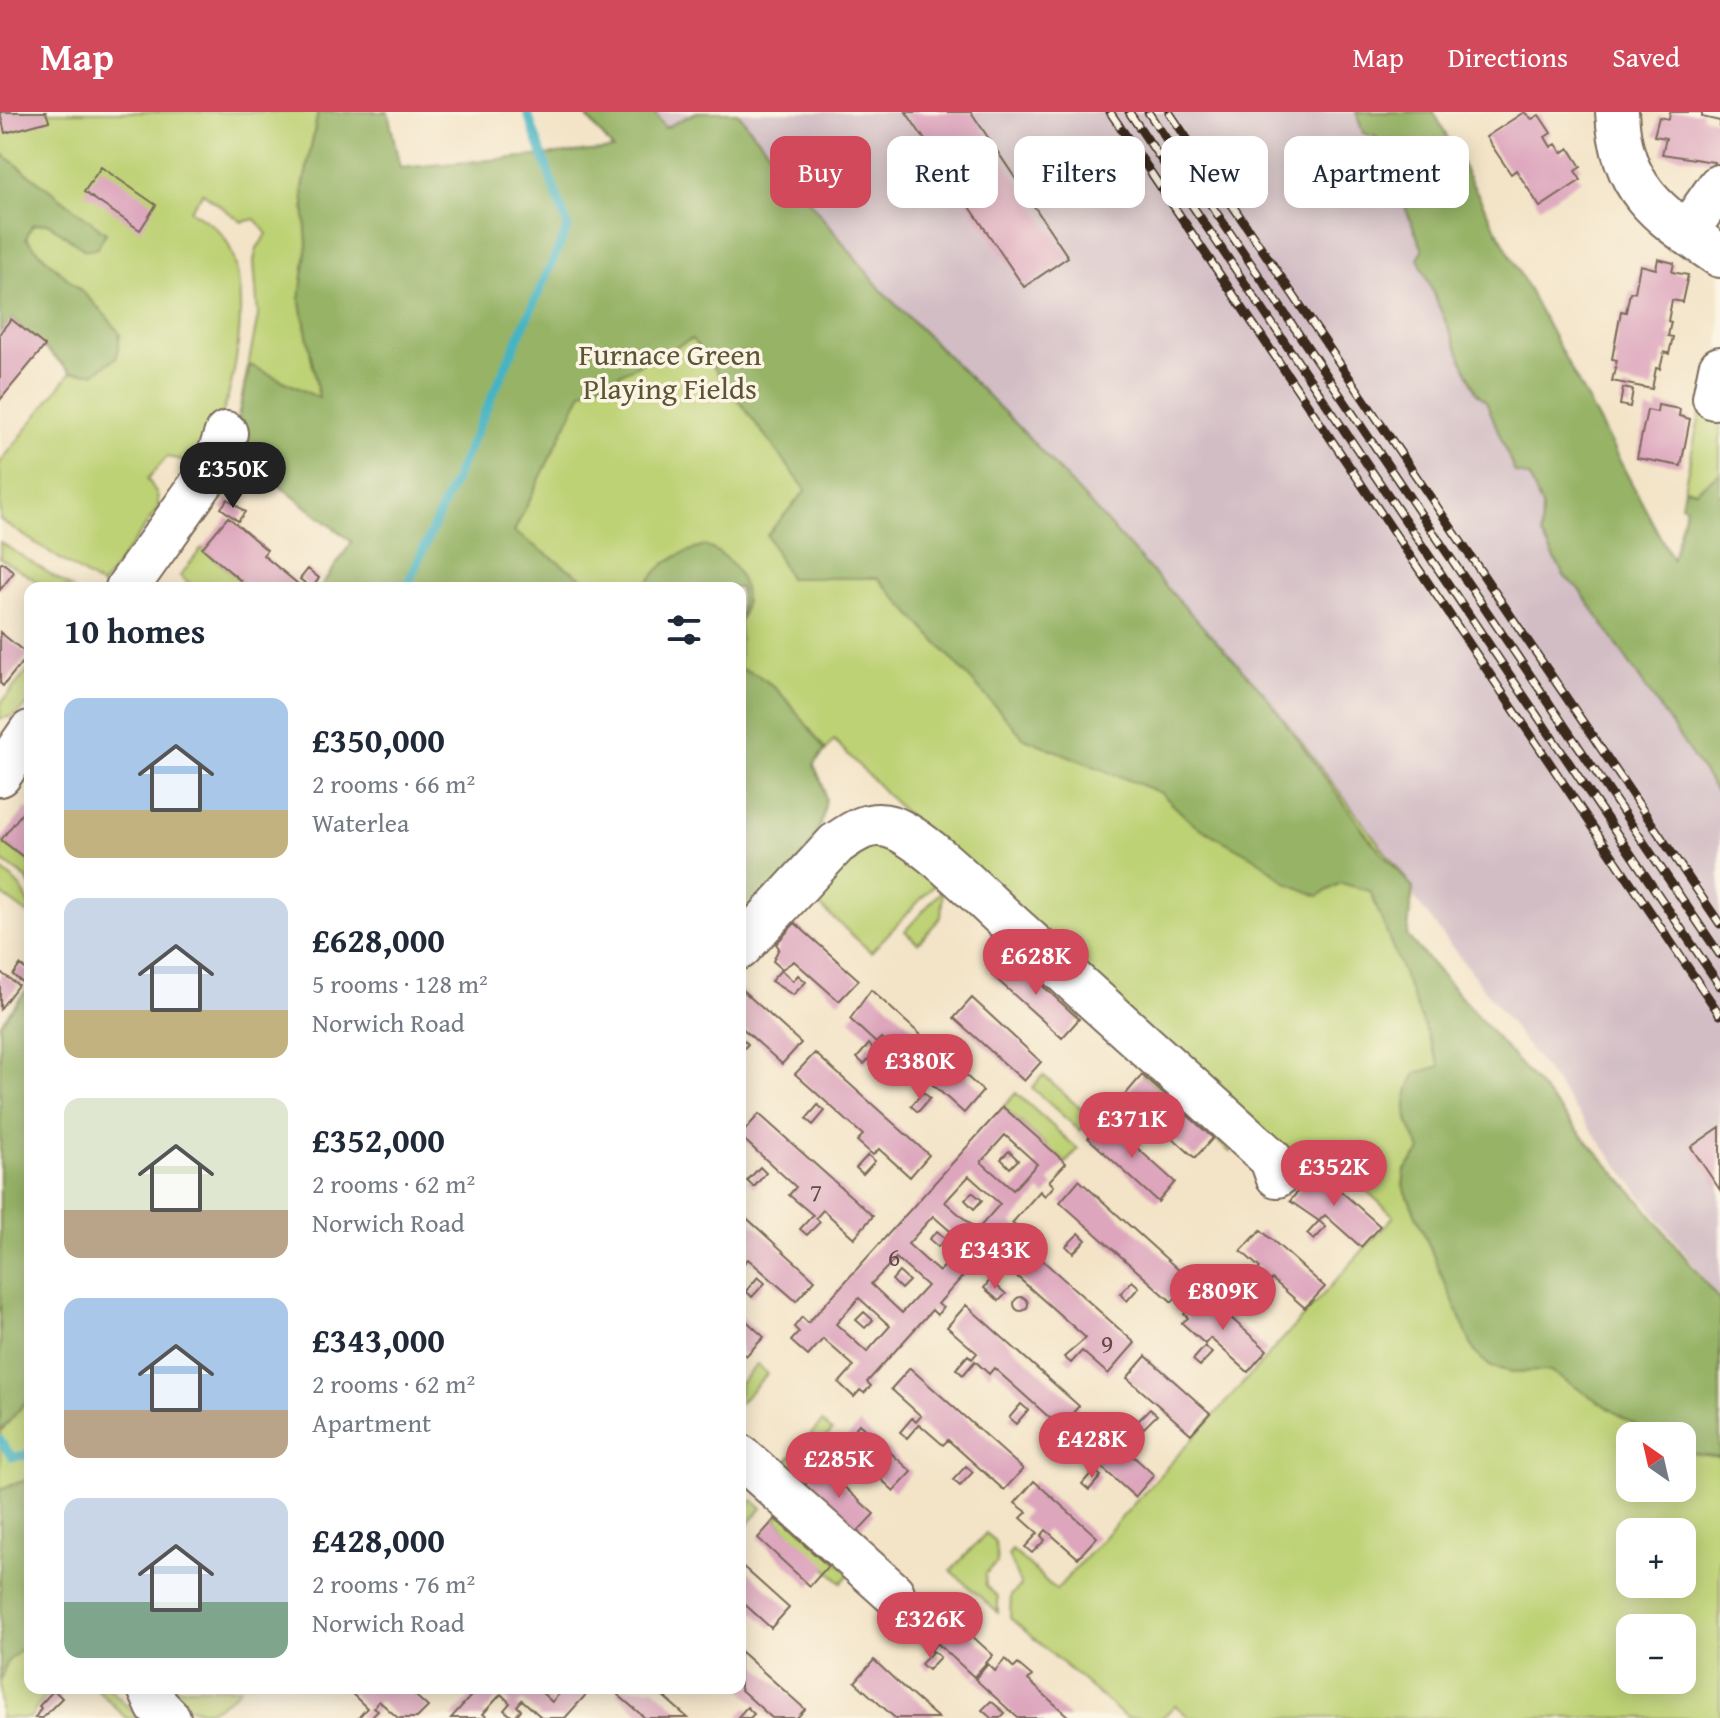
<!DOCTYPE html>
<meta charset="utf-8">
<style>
body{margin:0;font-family:"Gentium Book Plus",serif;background:#f6f6f7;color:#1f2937;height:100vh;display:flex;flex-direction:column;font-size:30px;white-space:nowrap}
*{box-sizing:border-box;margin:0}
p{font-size:26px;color:#747a83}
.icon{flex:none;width:44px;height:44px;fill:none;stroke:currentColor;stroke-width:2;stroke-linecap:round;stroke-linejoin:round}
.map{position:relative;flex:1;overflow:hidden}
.side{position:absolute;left:24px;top:470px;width:722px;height:1112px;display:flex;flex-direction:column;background:#fff;border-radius:16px;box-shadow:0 4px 20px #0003}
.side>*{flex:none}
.guide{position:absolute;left:770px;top:24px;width:760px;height:72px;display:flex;gap:16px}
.needle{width:52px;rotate:326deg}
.controls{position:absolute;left:1616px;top:1310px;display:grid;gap:16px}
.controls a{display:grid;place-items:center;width:80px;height:80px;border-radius:16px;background:#fff;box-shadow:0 4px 20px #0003;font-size:40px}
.price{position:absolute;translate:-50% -68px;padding:0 18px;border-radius:28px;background:#d1495b;color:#fff;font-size:26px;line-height:52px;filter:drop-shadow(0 2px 4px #0008)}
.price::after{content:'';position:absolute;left:50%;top:48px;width:24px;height:18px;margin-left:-12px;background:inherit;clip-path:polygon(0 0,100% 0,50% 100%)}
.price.active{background:#222;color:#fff}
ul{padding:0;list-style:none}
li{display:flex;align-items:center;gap:24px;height:200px;padding:0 40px}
li span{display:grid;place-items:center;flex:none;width:224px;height:160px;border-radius:16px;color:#555}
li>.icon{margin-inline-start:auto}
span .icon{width:96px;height:96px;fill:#fffc;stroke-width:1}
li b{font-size:34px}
h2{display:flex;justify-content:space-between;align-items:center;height:96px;padding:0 40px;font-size:34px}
.pill{padding:0 28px;border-radius:16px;background:#fff;box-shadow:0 4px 20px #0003;font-size:28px;line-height:72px}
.pill.active{background:#d1495b;color:#fff}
header{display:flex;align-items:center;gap:48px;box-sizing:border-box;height:112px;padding:0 40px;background:#d1495b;color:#fff}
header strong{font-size:38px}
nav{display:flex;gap:44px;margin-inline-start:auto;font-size:28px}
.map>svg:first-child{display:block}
.industrial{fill:#d2bdc5}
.green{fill:#bdd175;stroke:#7c7e4a;stroke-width:2;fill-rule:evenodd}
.forest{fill:#96b366;stroke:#686e42;stroke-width:2}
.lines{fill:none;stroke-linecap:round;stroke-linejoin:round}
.stream{stroke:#46b4c2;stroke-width:9}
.building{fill:#dda6bd;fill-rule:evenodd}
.minor-casing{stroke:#7b6b5a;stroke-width:46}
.minor{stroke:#fff;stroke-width:42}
.rail-casing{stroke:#3b2a1e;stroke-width:9}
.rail{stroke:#fcf5e5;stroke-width:6;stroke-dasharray:18;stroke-linecap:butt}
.labels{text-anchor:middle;stroke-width:7;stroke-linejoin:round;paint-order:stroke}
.number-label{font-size:26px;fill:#644946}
.park-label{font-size:30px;fill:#5c5434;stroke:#fcf5e5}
</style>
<header>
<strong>Map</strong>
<nav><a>Map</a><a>Directions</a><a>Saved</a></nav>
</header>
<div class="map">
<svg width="1720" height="1606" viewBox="0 0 1720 1606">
<rect width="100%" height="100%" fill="#fcf5e5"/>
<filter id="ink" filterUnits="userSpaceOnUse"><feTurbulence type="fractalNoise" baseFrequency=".0125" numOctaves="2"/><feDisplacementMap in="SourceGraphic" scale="16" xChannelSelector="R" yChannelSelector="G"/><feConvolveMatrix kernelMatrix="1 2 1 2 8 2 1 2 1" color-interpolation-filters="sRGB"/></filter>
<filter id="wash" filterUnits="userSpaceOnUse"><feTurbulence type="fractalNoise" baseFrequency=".006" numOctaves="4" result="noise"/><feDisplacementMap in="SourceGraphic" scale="32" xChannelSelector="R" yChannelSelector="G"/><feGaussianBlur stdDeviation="1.8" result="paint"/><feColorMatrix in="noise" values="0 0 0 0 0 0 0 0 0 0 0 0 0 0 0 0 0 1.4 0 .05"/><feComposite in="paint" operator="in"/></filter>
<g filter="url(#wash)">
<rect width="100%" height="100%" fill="#f3e4c8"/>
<!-- industrial -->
<path class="industrial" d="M654 0H697L664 16Z
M737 0H1356L1363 21 1376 24 1423 139 1418 147 1476 280 1486 289 1515 361 1529 365 1542 395V423L1565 465 1579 477 1720 685V1187L1369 726 1263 580 1018 314 882 179Z"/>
<!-- green -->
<path class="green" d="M0 0H318L303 76 577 65 613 37 583 0H654L665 16 697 0H737L882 179 1018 314 1263 580 1413 776 1407 824 1639 1088 1720 1189V1606H1190L1175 1593 1162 1606H1126L1010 1506 1011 1483 1021 1474 1008 1443 1012 1438 1056 1478 1394 1104 1318 1034 1297 1042 1285 1041 911 707 834 628 814 653 826 687 821 714 740 811V476H320L352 430 250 348 171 448 234 325 258 204 254 149 257 136 267 122 255 107 242 110 203 81 190 98C202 106 215 113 224 125 253 167 238 271 217 314 211 327 200 339 192 350L167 345 148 367 157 382 159 395 102 474 0 408V351L71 260 95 261 80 177 47 150 26 126 27 119 38 110 48 111 85 138 105 121 0 40ZM1630 1324H1682V1376H1630ZM1630 1420H1682V1472H1630ZM1630 1516H1682V1568H1630Z
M1703 289 1720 292V361L1695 379 1684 376Z
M0 430 72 476H48L0 446Z
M202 436 241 469 238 473 241 476H196L180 464Z
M30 556V590L16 603 0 607V592Z
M1 728 30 750V774L27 767 0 747Z
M882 729 938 769 871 840 808 783 839 747Z
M0 757C17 769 30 782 30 803L0 781Z
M943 777 941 805 918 831 905 819Z
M999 823 1086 900 1079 907 994 828Z
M30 874V1576H50L30 1606H0V912Z
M1149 956 1236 1033 1230 1040 1142 963Z
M1043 963 1091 1006 1080 1019 1032 976Z
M1016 981 1078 1037 1066 1051 1003 995Z
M758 1252 767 1262 740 1291V1271Z
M822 1310 832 1319 793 1362 783 1353Z
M753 1388 762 1396 740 1422V1403Z
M783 1400 850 1461 841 1471 775 1407Z
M986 1421 995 1429 997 1451 985 1462 986 1474 998 1485V1501L951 1459Z
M96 1576H109L139 1606H126Z
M165 1576H240C213 1606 192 1606 165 1576Z"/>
<!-- forest -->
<path class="forest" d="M318 0H388L400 56 613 37 583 0H654L665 16 697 0H737L882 179 1018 314 1263 580 1369 726 1413 776 1407 824 1639 1088 1720 1189V1345L1683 1340 1682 1324H1653L1550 1259 1513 1260 1491 1255 1475 1241 1403 1073 1405 1058 1421 1038C1405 1006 1399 993 1416 961L1440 954 1370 779 1341 771 1318 784 1287 771 1258 748 1193 712 1161 681 1024 626 878 466H789L767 423 806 378 692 227 582 280 514 420 597 476H320L352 430 254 354 234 325 250 253 319 286 300 186 307 132 303 77Z
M1356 0H1434L1672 447 1686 395 1681 393 1684 376 1696 379 1720 361V685L1579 477 1565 465 1541 422 1542 395 1529 365 1515 361 1486 289 1476 280 1418 146 1423 138 1376 25 1363 21Z
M0 40 106 121 97 136 85 138 48 111 32 113 26 126C56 160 94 184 120 222L117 245 95 261 71 260 12 207 0 221Z
M705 434C736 446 754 476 740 509V476H644C660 450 676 442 705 434Z
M740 557C776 563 803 610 825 637L814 653C819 664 826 677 825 689 824 736 769 778 740 811Z
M30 874V1285L0 1320V912Z
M30 1367V1529L6 1551 0 1571V1377Z"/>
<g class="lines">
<!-- stream -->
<path class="stream" d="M406 476 568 115 527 0
M0 1328 12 1345 26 1343 30 1338"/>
</g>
<g id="blocks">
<!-- building -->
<path class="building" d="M0 0H46L49 9 5 21Z
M906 0H971L1068 145 1024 175Z
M1524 0 1532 7 1539 3 1551 21 1545 25 1551 35 1556 32 1562 41 1569 36 1581 55 1575 59 1581 68 1540 95 1516 58 1511 62 1486 25Z
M1670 0H1702V5L1720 9V59L1712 57 1714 50 1662 42 1666 26 1654 24 1659 5 1669 7Z
M101 55 156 93 140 118 84 80Z
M1658 147 1674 151 1672 160 1688 163 1682 190 1672 188 1668 209 1671 210 1668 224 1673 225 1671 233 1669 242 1664 240 1660 257 1656 256 1652 277 1612 269 1617 248 1612 247 1621 199 1626 200 1630 180H1635L1640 153 1656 157Z
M11 207 45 234 0 288V221Z
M1623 276 1633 278 1630 295 1620 293Z
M1658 293 1680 297 1679 304 1690 307 1681 354 1637 346 1647 298 1657 300Z
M228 387 245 400 238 409 221 396Z
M228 405 267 438 263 443 303 476 238 473 241 469 202 436Z
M2 450 14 460 0 478V453Z
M308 457 319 466 311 476 300 467Z
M0 520 28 543 3 574 0 571Z
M26 696 30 699V750L1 728Z
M795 811 859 868 839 889 794 849 782 857 773 849 779 836 776 832Z
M1010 844 1079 907 1062 926 992 863Z
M20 853 30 861 24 872 13 863Z
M781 858 793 869 798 863 806 870 793 883 771 869Z
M0 860 18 873 0 897Z
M740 876 801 931 782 952 740 914Z
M871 878 983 979 964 1001 881 926 876 931 850 907Z
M972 886 1041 950 1024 969 954 906Z
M740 925 748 932 740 941Z
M869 932 876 939 864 952 857 946Z
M815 941 929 1043 910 1065 879 1037 873 1043 857 1029 863 1023 795 962Z
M1142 963 1213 1026 1195 1046 1125 983Z
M923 980 930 986 918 1000 911 994Z
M818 993 825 999 813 1013 806 1007Z
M1003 995 1066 1051 1049 1069 1054 1074 1045 1084 1040 1079 1012 1111 1017 1115 1010 1122 1005 1117 938 1192 943 1196 937 1203 932 1198 867 1270 871 1274 864 1281 860 1278 854 1285 839 1271 854 1254 823 1227 808 1244 791 1229 799 1220 794 1215 802 1205 808 1211ZM1005 1023 1037 1052 1013 1078 981 1050ZM969 1064 1000 1092 977 1118 945 1090ZM933 1104 965 1132 939 1160 908 1132ZM896 1146 927 1174 902 1201 871 1172ZM859 1186 890 1214 867 1240 836 1212Z
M759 1002 873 1104 854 1126 823 1098 816 1106 820 1110 807 1123 800 1117 813 1103 789 1083 796 1075 740 1024Z
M1105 1007 1175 1070 1158 1090 1088 1026Z
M1720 1015V1078L1691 1035Z
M1009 1039 1018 1048 1010 1056 1001 1047Z
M868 1043 875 1049 863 1062 856 1056Z
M760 1055 766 1061 754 1075 747 1069Z
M1316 1057 1380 1114 1361 1135 1325 1103 1319 1109 1290 1089Z
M1079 1068 1191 1169 1172 1190 1060 1090Z
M972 1080 982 1088 974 1097 965 1088Z
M740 1100 815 1168 796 1189 748 1147 743 1152 740 1150Z
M1319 1109 1326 1115 1314 1128 1307 1122Z
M1261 1118 1325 1175 1305 1196 1272 1167 1266 1172 1271 1176 1259 1190 1252 1183 1264 1170 1254 1162 1260 1156 1241 1139Z
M937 1119 946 1127 938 1135 929 1127Z
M1079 1121 1086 1128 1073 1141 1066 1134Z
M1022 1130 1135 1231 1108 1262 1082 1239 1071 1251 1064 1245 1086 1226 1003 1152Z
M899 1160 909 1169 901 1177 892 1168Z
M758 1165 765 1171 752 1185 746 1179Z
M990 1168 1006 1182 999 1189 984 1176Z
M1132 1169 1139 1175 1127 1189 1120 1182Z
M1203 1181 1267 1238 1248 1260 1210 1226 1205 1232 1182 1211 1188 1206 1184 1202Z
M1014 1192a7 7 0 1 1 14 0a7 7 0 1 1-14 0Z
M966 1193 1079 1294 1060 1315 994 1256 989 1262 975 1249 963 1263 956 1257 968 1243 972 1247 977 1241 947 1215Z
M864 1200 873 1208 865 1216 856 1208Z
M740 1203 764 1225 746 1244 740 1239Z
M1205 1234 1212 1241 1200 1254 1193 1248Z
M1146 1244 1210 1301 1191 1322 1127 1266Z
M910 1256 1023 1357 1004 1378 948 1328 943 1333 919 1312 907 1326 900 1320 912 1306 916 1310 921 1304 891 1277Z
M1021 1292 1028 1298 1016 1312 1009 1306Z
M1150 1297 1157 1303 1144 1316 1137 1310Z
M1091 1306 1154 1363 1135 1385 1071 1328Z
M859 1312 912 1360 894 1379 842 1332Z
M821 1354 874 1402 856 1421 804 1374Z
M966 1354 973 1360 960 1374 953 1368Z
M1094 1358 1101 1364 1089 1378 1082 1372Z
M1034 1369 1097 1425 1078 1446 1046 1418 1041 1424 1045 1428 1032 1441 1025 1435 1038 1421 1021 1406 1027 1400 1015 1391Z
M775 1407 828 1454 810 1474 758 1426Z
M740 1452 789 1496 771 1516 740 1488Z
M930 1486 993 1543 974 1565 937 1531 930 1539 907 1518 914 1511 910 1508Z
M740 1539 805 1597 797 1606H772L740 1577Z
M933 1539 940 1545 928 1558 921 1552Z
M1005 1547 1014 1556 1018 1552 1032 1564 1028 1568 1070 1606H1018L975 1567 988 1552 995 1559Z
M874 1548 905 1577 938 1606H895L855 1570Z
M346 1576H407L428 1595 417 1606H398L379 1589 374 1595 378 1598 370 1606H358L367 1596Z
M478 1576H537L552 1590 564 1576H592L565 1606H537L540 1604 522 1588 517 1594 521 1598 514 1606 504 1598 510 1591 501 1582 483 1602 488 1606H451Z
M620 1576H654L688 1606H645L616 1581Z
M54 1578 62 1586 42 1606H35L41 1596 39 1594Z
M991 1589 1005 1601 1000 1606H991L982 1598Z
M747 1595 754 1602 750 1606H737Z"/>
</g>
</g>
<g filter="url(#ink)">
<use href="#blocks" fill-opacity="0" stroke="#7b6b5a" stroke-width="2"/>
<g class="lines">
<!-- minor casing -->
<g class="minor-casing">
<path id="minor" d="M1617 0C1621 80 1660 103 1720 144
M1686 121 1719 74
M1714 286 1720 256
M127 476 216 351 226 321
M0 663 30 620
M740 836 836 732C853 720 869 708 891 715 921 724 979 783 1004 806 1093 887 1182 967 1271 1047L1277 1064
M740 1344 893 1481
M149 1576 157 1594 169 1606"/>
</g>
<!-- minor -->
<use href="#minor" class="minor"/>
<!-- rail casing -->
<g class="rail-casing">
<path id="rail" d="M1110 0 1720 903
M1129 0 1720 874
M1148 0 1720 843
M1169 0 1720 812"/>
</g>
<!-- rail -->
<use href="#rail" class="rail"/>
</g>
</g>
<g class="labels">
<!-- number labels -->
<g class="number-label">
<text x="816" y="1089">7</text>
<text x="894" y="1154">6</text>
<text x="1107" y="1241">9</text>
</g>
<!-- park labels -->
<g class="park-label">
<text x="670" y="253">Furnace Green<tspan x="670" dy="34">Playing Fields</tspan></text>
</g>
</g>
</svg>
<div class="controls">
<a><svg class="needle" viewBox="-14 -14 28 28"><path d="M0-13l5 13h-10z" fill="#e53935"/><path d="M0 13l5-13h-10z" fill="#747a83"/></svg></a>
<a>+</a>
<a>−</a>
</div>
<b class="price active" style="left:233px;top:398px">£350K</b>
<b class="price" style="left:1036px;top:885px">£628K</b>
<b class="price" style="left:920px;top:990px">£380K</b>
<b class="price" style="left:1132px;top:1048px">£371K</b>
<b class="price" style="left:1334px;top:1096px">£352K</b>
<b class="price" style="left:995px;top:1179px">£343K</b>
<b class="price" style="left:1223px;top:1220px">£809K</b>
<b class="price" style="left:1092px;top:1368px">£428K</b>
<b class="price" style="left:839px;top:1388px">£285K</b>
<b class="price" style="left:930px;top:1548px">£326K</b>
<div class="guide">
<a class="pill active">Buy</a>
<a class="pill">Rent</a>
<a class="pill">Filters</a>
<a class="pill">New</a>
<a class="pill">Apartment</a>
</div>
<section class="side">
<h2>10 homes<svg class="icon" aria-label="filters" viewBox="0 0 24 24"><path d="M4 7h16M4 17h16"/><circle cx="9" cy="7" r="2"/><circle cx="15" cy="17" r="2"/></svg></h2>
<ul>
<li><span style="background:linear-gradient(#a9c7e8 70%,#c2b280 0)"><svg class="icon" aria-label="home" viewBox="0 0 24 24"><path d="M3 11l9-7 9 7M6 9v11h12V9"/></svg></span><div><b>£350,000</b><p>2 rooms · 66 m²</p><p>Waterlea</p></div></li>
<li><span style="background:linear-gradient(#c9d6e8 70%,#c2b280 0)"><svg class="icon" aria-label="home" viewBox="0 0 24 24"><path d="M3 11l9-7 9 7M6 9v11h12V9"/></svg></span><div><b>£628,000</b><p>5 rooms · 128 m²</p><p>Norwich Road</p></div></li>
<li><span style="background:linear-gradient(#dfe7d0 70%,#b9a48a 0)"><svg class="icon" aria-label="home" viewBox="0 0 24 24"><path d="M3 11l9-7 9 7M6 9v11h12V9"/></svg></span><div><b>£352,000</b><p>2 rooms · 62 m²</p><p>Norwich Road</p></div></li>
<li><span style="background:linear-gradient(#a9c7e8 70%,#b9a48a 0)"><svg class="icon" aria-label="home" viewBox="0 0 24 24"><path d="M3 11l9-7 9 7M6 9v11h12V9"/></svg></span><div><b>£343,000</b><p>2 rooms · 62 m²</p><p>Apartment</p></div></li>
<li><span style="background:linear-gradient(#c9d6e8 65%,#7fa58c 0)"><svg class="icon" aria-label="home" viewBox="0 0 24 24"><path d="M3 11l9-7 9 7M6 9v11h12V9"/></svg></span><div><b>£428,000</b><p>2 rooms · 76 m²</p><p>Norwich Road</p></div></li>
</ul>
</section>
</div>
